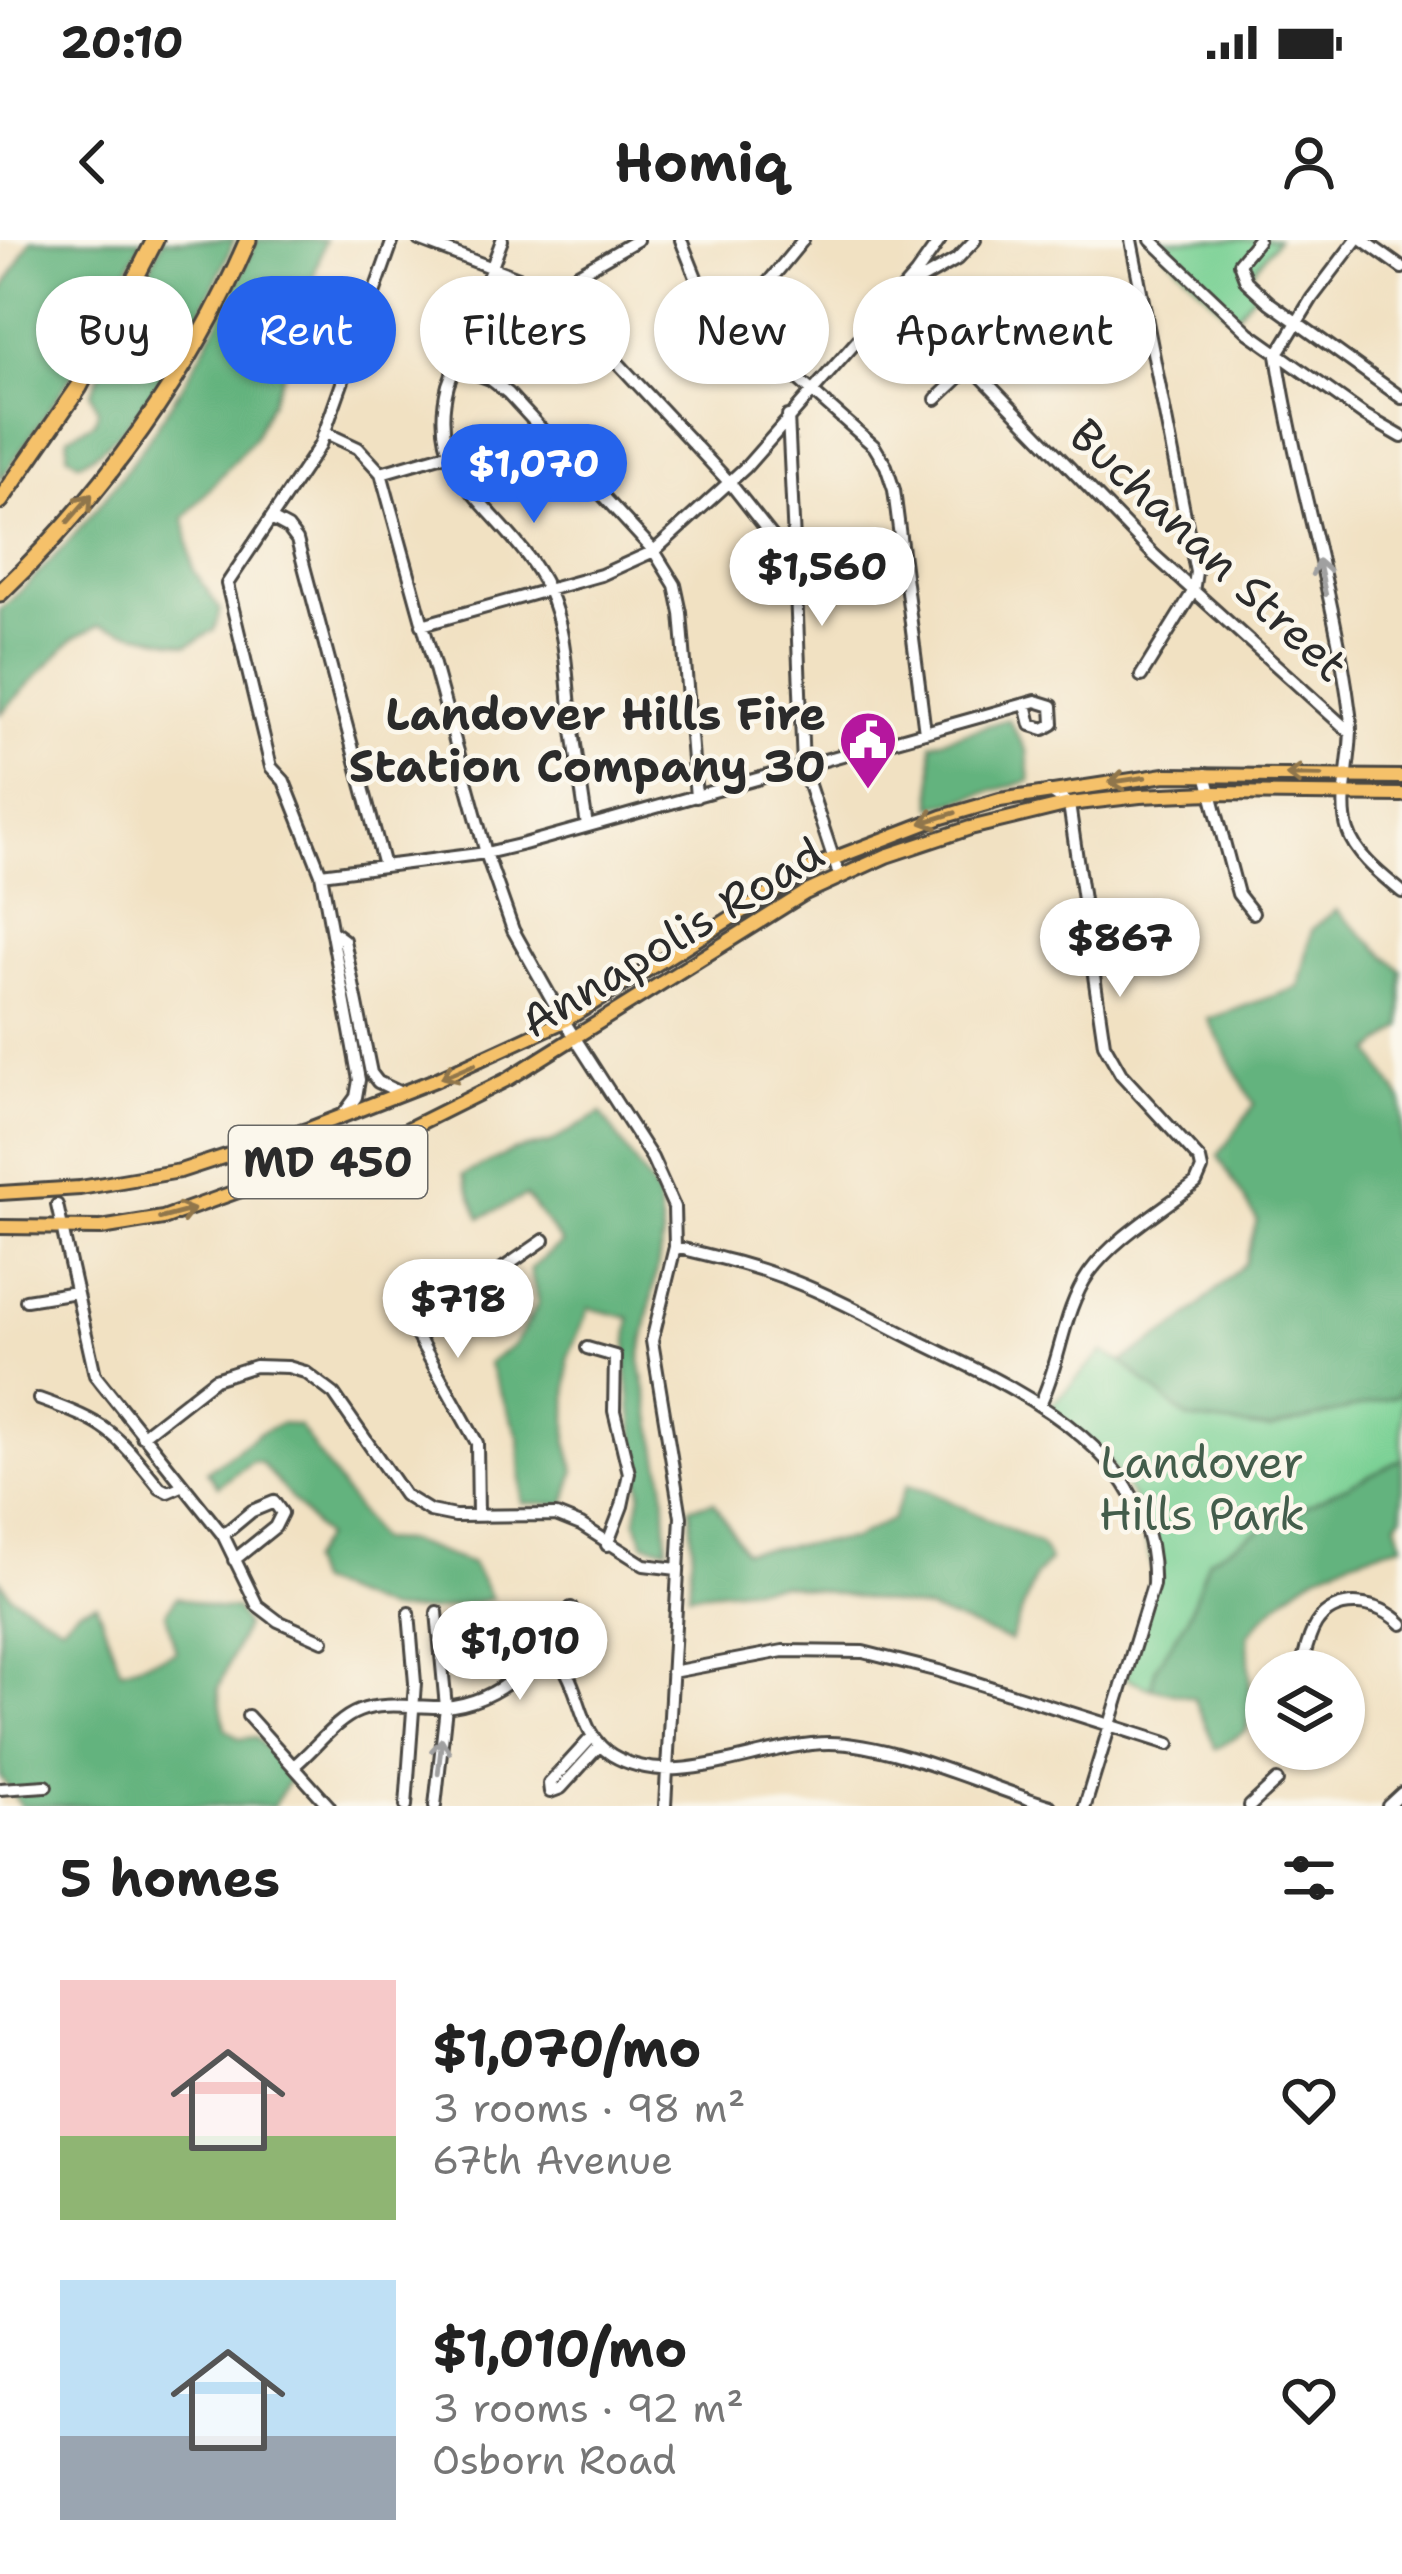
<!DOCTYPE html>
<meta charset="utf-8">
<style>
body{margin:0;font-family:"Shantell Sans",sans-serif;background:#f6f6f6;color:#222;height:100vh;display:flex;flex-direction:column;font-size:45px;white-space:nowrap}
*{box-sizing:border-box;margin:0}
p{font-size:39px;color:#767676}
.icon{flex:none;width:66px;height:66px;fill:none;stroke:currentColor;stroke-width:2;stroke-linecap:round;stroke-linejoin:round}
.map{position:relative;height:1566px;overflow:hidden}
.panel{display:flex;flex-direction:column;background:#fff;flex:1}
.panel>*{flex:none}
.hud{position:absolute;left:36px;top:36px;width:1332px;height:108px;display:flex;gap:24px}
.controls{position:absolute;left:1245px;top:1410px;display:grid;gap:24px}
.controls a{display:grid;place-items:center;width:120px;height:120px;border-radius:50%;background:#fff;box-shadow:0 3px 9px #0004;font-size:60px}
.price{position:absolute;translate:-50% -102px;padding:0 27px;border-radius:42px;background:#fff;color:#222;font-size:39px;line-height:78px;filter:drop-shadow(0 3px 6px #0008)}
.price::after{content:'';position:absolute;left:50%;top:72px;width:36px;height:27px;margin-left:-18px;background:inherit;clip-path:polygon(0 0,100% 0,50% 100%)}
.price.current{background:#2563eb;color:#fff}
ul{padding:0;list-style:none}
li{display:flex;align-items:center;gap:36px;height:300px;padding:0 60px}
li span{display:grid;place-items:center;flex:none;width:336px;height:240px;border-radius:0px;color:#555}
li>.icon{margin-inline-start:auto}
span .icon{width:144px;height:144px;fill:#fffc;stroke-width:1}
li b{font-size:51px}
h2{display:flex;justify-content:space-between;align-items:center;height:144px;padding:0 60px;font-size:51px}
.pill{padding:0 42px;border-radius:54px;background:#fff;box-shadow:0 3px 9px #0004;font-size:42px;line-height:108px}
.pill.current{background:#2563eb;color:#fff}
.status{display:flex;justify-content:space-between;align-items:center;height:84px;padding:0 60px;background:#fff;direction:ltr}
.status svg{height:33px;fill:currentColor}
header{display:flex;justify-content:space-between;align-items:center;height:156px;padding:0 60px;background:#fff;font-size:54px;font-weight:700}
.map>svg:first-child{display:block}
.green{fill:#7bd195;stroke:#537e60;stroke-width:3}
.forest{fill:#64b37e;stroke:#486f54;stroke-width:3}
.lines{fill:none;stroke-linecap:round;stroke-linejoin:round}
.minor-casing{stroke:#494642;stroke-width:16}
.major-casing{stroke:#494642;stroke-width:18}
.highway-casing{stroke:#494642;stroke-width:21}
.minor{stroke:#fff;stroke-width:10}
.major{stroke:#f5c16b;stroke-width:12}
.highway{stroke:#f5c16b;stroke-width:15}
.oneway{stroke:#90764b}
.oneway2{stroke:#a0a0a0}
.labels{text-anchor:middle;stroke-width:9;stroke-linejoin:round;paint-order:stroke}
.shield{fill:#fbf7ec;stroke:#696865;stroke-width:3}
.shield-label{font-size:42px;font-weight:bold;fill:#2b2b2b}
.street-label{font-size:45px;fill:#2b2b2b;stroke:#fbf7ec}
.poi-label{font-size:45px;font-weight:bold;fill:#2b2b2b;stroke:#fbf7ec;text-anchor:end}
.park-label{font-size:45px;fill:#435d4b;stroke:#fbf7ec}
</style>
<div class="status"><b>20:10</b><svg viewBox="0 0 49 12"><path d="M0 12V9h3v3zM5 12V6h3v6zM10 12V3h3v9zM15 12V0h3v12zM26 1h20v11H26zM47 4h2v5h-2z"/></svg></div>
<header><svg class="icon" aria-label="back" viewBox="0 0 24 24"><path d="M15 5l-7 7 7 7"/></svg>Homiq<svg class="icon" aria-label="person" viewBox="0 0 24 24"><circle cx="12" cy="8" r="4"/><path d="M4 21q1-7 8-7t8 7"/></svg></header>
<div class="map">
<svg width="1402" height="1566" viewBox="0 0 1402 1566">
<rect width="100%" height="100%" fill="#fbf7ec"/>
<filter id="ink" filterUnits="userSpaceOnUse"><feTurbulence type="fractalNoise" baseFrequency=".00833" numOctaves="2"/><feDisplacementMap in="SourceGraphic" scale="24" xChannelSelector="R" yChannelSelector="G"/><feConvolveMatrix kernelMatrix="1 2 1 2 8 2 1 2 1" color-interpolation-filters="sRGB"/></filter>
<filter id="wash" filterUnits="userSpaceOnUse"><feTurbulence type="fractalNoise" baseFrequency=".004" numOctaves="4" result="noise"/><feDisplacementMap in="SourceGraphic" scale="48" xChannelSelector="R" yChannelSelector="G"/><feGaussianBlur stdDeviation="2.7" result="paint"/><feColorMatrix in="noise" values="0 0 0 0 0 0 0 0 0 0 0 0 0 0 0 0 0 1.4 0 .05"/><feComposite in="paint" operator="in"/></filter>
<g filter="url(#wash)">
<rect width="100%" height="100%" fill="#f1e1c2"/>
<!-- green -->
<path class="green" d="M1151 0H1277L1248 38 1256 52 1232 79Z
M1103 1112 1122 1122 1188 1179 1270 1189 1396 1157 1402 1146V1219L1277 1280 1209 1319 1187 1379 1156 1427 1151 1448 1126 1438 1153 1330 1135 1260 1105 1218 1048 1169Z"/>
<!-- forest -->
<path class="forest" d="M31 0H142L79 125 0 241V55Z
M163 0H234C210 61 139 197 79 223L67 214 68 197 95 182 98 170 91 153Z
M257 0H325L283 136 254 198 184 278 193 329 220 370 214 390 188 405 100 385 74 398 0 474V370C112 270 198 137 257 0Z
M1008 479 1027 512 1030 541 933 567 932 503Z
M1336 670 1402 731V787L1372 812 1402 861V1146L1397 1157 1270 1189 1188 1179 1122 1122 1182 1082 1245 1023 1257 980 1218 916 1254 865 1208 779 1299 747 1312 689Z
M601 873 657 955 663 997 640 1120 664 1242 667 1308 644 1303 636 1281 641 1251 626 1124 630 1078 589 1068 568 1117 567 1202 575 1231 565 1264 522 1263 519 1198 488 1123 514 1105 538 1064 530 1029 562 1003 526 956 480 978 463 935 513 911 550 903Z
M282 1183 299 1186 378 1300 407 1301 472 1324 492 1359 435 1370 388 1371 315 1342 308 1322 324 1297 261 1223 253 1221 218 1246 207 1231 258 1194Z
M1402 1219V1275L1396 1283 1402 1305C1331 1322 1296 1337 1248 1395L1251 1471 1246 1491 1216 1509 1194 1458 1151 1448 1156 1427 1187 1379 1209 1319 1277 1280Z
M906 1246 930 1252 1040 1304 1050 1321 1036 1335 1010 1401 928 1370 783 1344 689 1354 692 1307 690 1267 714 1262 744 1311 852 1299 892 1279Z
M0 1340 10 1355 61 1385 79 1369 96 1363 121 1430 176 1412 166 1373 177 1357 219 1369 236 1368 245 1386 218 1449 225 1488 239 1499 256 1497 291 1537 273 1566H21L0 1536Z"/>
</g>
<g filter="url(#ink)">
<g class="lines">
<!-- minor casing -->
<g class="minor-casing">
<path id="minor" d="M419 0 550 50 730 243 795 325 803 527 839 635
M502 0 448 145C422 244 511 271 548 350 565 387 566 428 570 467 575 507 581 547 587 586
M681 0 699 45 714 65 874 206 886 226 894 250 925 492
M1131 0 1196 332 1193 352 1141 436
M1151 0 1249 93 1364 175 1402 197
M1258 0 1239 23 1246 41 1270 63 1402 158
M1356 0 1312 58 1277 115C1295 236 1335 353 1350 474 1355 511 1337 558 1348 591 1356 616 1383 636 1402 652
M1363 0 1402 28
M910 46 957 19 975 0
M550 50 637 0
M733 85 803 0
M455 126 490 139 508 153 654 311 675 345 681 373 696 557
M971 126 1154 315 1351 493
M936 159 971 126 1011 107 1144 78
M788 176 795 323
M326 193 358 208 381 233 486 613 513 690 564 781 652 918 674 967 675 1007 652 1101 681 1277 665 1566
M381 233 447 214
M273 280 288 288 297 300 384 626
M422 385 601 335 654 311 746 227 916 34 940 0
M1206 534 1238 654 1253 673
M321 634 486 613 524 604 1036 461 1052 466 1053 484 1044 489 1031 485 1026 464
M333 692 344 700 371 833 378 842 401 853
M342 876 356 857 359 840 321 634 284 541 271 527 227 344 320 205 393 0
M57 965 95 1135 223 1295 257 1365 278 1381 323 1401
M675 1007C717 1017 759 1027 798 1043 841 1060 881 1083 922 1103 1023 1152 1158 1212 1153 1345L1085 1566
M26 1060 76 1052
M587 1108 615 1116 614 1171 629 1233 622 1266 607 1305
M39 1159C109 1184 114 1191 160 1248L168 1252 182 1246
M1040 1164C1061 1122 1062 1072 1089 1033 1115 997 1162 970 1196 943L1202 929 1200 920 1121 834 1104 804 1069 564 1049 551
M142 1196 215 1139 255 1126 288 1127 305 1132 334 1154 404 1255 430 1271 455 1276 556 1275 581 1285 644 1325 677 1329
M478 1275 477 1203 414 1090 544 1000
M223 1295 252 1271 274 1262 282 1273 275 1287 234 1320
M547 1409C585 1438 573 1491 612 1515 676 1553 761 1503 829 1503 893 1503 987 1547 1050 1566
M1303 1421C1306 1409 1309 1395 1316 1384 1336 1354 1379 1361 1402 1384
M672 1432 783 1411 863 1412 939 1431 1169 1504
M248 1476 329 1566
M592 1497 549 1544 550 1552 561 1548 600 1505
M295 1525C315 1509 335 1480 359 1471 384 1461 416 1468 443 1467 504 1463 542 1416 571 1368
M0 1549 46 1546
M406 1566 415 1443 409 1373
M435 1566 446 1467 437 1372
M1250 1566 1277 1541
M1388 1566 1402 1553"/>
</g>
<!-- major casing -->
<g class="major-casing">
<path id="major" d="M0 953 80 948 180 931 309 889 435 840 564 781 817 625 942 577 1000 560 1165 535 1402 537
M0 987 101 988 163 978 400 893 508 839 805 653 886 616 970 588 1069 564 1140 556 1211 553 1402 555"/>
</g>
<!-- highway casing -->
<g class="highway-casing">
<path id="highway" d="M0 261 79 147 155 0
M0 353C104 254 191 132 248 0"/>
</g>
<!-- minor -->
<use href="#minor" class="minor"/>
<!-- major -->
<use href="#major" class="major"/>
<!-- highway -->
<use href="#highway" class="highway"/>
</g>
<!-- one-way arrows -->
<defs><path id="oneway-shaft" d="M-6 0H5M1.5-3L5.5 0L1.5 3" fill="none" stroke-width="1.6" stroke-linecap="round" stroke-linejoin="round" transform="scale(3)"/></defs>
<g class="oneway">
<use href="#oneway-shaft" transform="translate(80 268) rotate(-49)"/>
<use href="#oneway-shaft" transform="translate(1304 535) rotate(-179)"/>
<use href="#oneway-shaft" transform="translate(1127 540) rotate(172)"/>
<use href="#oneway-shaft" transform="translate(938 578) rotate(163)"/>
<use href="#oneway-shaft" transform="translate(458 831) rotate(157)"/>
<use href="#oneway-shaft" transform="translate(177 974) rotate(-15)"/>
</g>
<g class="oneway2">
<use href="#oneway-shaft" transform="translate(1322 337) rotate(-102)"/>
<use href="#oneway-shaft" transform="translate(440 1516) rotate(-84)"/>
</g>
</g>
<!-- icons -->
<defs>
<g id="civic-pin" transform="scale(3)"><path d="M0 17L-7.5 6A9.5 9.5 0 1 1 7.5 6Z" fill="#b5179e" stroke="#fbf7ec"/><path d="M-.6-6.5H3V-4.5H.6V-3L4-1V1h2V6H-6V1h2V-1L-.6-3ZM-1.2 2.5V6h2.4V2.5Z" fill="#fff"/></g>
</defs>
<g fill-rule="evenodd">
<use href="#civic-pin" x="868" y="500"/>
</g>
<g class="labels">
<!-- shield labels -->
<rect class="shield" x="229" y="886" width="198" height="72" rx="9"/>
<g class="shield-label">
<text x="328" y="937">MD 450</text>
</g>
<!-- street labels -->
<g class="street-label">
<text transform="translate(1209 310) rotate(43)" y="16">Buchanan Street</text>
<text transform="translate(672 697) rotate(-31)" y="16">Annapolis Road</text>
</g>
<!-- poi labels -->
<g class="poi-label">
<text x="826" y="490">Landover Hills Fire<tspan x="826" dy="52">Station Company 30</tspan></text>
</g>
<!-- park labels -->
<g class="park-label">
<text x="1202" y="1238">Landover<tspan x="1202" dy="52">Hills Park</tspan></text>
</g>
</g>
</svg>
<div class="controls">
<a><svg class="icon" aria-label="layers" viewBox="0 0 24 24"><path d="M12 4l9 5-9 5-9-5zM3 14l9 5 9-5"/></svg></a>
</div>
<b class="price current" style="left:534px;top:286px">$1,070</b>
<b class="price" style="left:822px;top:389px">$1,560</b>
<b class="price" style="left:1120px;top:760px">$867</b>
<b class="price" style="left:458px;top:1121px">$718</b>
<b class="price" style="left:520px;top:1463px">$1,010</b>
<div class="hud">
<a class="pill">Buy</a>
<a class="pill current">Rent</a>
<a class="pill">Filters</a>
<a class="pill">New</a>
<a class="pill">Apartment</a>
</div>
</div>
<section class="panel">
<h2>5 homes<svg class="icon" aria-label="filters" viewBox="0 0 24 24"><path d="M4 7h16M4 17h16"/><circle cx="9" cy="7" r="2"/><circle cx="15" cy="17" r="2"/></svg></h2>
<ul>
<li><span style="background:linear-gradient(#f6c9c9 65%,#8fb573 0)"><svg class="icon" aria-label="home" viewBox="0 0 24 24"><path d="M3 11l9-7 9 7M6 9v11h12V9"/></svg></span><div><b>$1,070/mo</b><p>3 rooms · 98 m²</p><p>67th Avenue</p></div><svg class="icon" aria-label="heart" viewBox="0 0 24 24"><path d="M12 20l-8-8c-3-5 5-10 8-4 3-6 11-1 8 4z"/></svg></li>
<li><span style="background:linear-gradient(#bfe0f5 65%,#9aa5b1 0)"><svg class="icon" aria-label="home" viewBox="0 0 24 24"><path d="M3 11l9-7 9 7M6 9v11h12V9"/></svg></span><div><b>$1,010/mo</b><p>3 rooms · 92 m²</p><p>Osborn Road</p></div><svg class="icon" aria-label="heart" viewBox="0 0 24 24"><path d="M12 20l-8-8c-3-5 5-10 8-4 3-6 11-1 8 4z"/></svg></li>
</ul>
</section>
